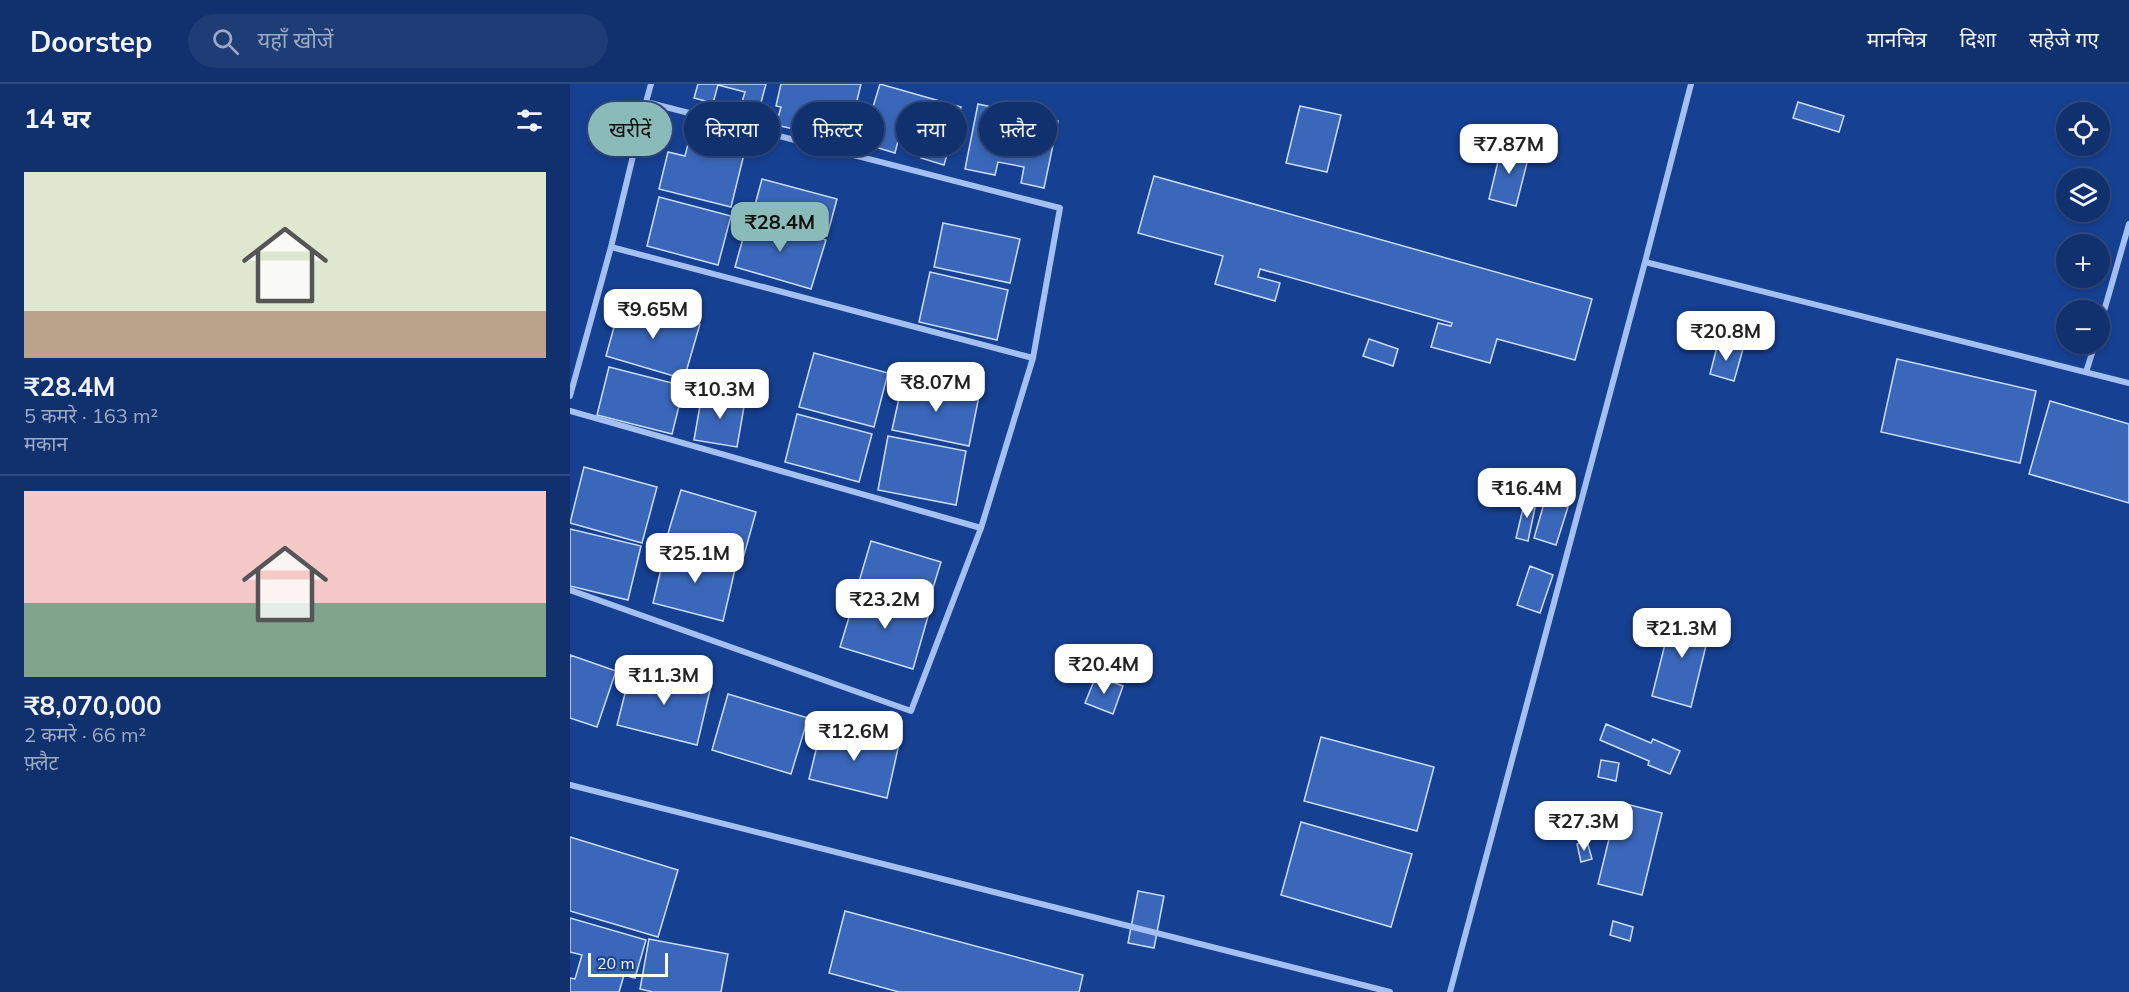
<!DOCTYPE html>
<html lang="hi">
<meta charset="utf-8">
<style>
body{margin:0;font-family:Mulish,"Noto Sans Devanagari",sans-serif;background:#1e3c76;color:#f1f3f6;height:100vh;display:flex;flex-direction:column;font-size:22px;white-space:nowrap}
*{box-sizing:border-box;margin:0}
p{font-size:20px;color:#9ca9c2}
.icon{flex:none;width:33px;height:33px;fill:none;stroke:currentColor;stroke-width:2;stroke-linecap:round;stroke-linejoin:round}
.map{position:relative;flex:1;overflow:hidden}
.side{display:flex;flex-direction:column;background:#10306e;width:570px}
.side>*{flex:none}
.top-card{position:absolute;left:18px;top:18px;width:570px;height:54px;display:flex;gap:12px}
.fabs{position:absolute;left:1486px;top:18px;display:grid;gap:12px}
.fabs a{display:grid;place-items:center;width:54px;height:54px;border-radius:50%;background:#10306e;box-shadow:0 3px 9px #0003,0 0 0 2px #304b81;font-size:30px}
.scale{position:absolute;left:18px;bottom:15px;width:80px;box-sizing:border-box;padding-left:6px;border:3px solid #fff;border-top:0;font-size:16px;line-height:21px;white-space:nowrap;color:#fff;-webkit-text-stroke:4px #164092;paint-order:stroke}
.price{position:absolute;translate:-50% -51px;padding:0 14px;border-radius:12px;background:#fff;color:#222;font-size:20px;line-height:39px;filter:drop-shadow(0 2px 3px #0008)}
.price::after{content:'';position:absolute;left:50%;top:36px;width:18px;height:14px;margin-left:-9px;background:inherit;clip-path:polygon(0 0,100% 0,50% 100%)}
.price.active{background:#8bbbb9;color:#111}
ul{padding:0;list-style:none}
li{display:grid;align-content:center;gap:12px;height:318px;padding:0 24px}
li+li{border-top:2px solid #304b81}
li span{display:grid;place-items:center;height:186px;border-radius:0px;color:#555}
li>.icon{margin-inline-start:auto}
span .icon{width:108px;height:108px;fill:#fffc;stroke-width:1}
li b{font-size:26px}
h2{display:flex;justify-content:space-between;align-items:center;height:72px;padding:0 24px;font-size:26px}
.pill{padding:0 21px;border-radius:27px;background:#10306e;box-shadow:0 3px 9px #0003,0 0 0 2px #304b81;font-size:21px;line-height:54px}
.pill.active{background:#8bbbb9;color:#111}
header{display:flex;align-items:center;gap:36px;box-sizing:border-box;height:84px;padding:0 30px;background:#10306e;border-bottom:2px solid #304b81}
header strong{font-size:28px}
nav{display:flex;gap:33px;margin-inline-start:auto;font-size:21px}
.search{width:420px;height:54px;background:#1e3c76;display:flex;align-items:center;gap:15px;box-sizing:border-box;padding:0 21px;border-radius:33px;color:#9ca9c2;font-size:22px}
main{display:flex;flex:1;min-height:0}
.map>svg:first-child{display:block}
.building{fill:#3a67b9;stroke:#cbddfc;stroke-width:1.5}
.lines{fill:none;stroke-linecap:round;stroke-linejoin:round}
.street{stroke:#a4c0f1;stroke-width:6}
</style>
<header>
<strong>Doorstep</strong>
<div class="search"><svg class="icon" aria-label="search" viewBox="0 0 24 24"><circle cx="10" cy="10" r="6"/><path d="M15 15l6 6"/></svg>यहाँ खोजें</div>
<nav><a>मानचित्र</a><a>दिशा</a><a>सहेजे गए</a></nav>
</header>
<main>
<section class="side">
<h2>14 घर<svg class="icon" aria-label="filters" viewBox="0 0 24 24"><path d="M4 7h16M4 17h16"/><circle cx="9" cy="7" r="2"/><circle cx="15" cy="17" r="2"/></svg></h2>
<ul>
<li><span style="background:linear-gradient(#dfe7d0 75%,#b9a48a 0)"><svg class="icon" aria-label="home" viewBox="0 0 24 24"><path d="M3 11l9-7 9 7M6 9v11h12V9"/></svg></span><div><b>₹28.4M</b><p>5 कमरे · 163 m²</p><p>मकान</p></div></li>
<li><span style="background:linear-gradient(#f6c9c9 60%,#7fa58c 0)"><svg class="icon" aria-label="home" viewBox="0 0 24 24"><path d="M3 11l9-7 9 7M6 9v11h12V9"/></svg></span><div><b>₹8,070,000</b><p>2 कमरे · 66 m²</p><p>फ़्लैट</p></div></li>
</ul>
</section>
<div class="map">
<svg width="1559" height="908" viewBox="0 0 1559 908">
<rect width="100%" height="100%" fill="#164092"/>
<!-- building -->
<path class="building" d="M128 0H196L187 33 169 28 175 8 148 1 143 19 124 14Z
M211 0H291L277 58 263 55 268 33 234 25 228 46 206 41 211 23 206 22Z
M310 0 391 23 374 81 351 74 355 61 329 53 325 69 292 59Z
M1228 18 1274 32 1269 48 1223 34Z
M408 20 488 37 474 104 451 99 454 83 428 78 425 91 395 85Z
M730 22 771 31 757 88 716 79Z
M120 52 175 66 161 123 89 105 98 68 115 72Z
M932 61 960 67 946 122 919 115Z
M584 92 1022 215 1005 276 927 255 920 279 861 263 868 239 881 242 882 239 690 185 688 193 710 199 705 217 645 200 653 172 568 149Z
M192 95 267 115 257 152 182 132Z
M89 113 161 132 148 181 77 162Z
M179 133 256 156 241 205 165 183Z
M373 139 450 155 440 199 364 183Z
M360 188 438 206 427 256 349 238Z
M51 218 130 240 114 295 36 272Z
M799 255 828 265 823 282 793 272Z
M1148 259 1173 265 1164 297 1140 290Z
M244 269 318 289 304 343 229 323Z
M1327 275 1466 307 1450 379 1311 348Z
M39 283 114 302 102 350 27 331Z
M333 296 409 312 399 362 322 346Z
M132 310 175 317 167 363 124 356Z
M1480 317 1559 340V419L1459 390Z
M227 330 302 350 289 398 215 378Z
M318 352 396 367 386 421 308 406Z
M14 383 87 403 72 459 0 439Z
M111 406 186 428 172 478 96 456Z
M956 412 967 414 958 457 946 454Z
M975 416 998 423 986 461 964 454Z
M0 445 71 462 58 516 0 502Z
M301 457 371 478 357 523 288 501Z
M96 464 166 481 153 537 83 519Z
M960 482 983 491 970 529 947 521Z
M287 507 359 529 343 585 270 563Z
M1103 528 1142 537 1121 623 1082 612Z
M0 571 46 587 27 643 0 634Z
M62 582 141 602 127 661 47 641Z
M526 592 553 602 543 630 515 619Z
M158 610 238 634 221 690 142 666Z
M1036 640 1081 659 1083 655 1110 667 1100 690 1078 681 1079 677 1030 656Z
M252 641 329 660 317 714 239 695Z
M751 653 864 683 847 747 734 717Z
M1031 676 1049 679 1046 697 1028 693Z
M1048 718 1092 729 1072 811 1028 800Z
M731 738 842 770 821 843 711 811Z
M0 753 108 786 88 853 0 827Z
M1017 757 1022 775 1011 778 1007 760Z
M568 807 594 812 584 864 558 859Z
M275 827 513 891 509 908H329L259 889Z
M0 834 76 856 65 894 54 891 49 908H0V894L5 895 12 871 0 868Z
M1043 837 1063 843 1060 857 1040 851Z
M79 855 158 870 151 908H83L70 905Z"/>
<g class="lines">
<!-- street -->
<path class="street" d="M76 18 81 0
M41 163 463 274
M1075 178 1559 299
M1530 241 1559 140
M1516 288 1525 260
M0 312 41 163 76 18 490 124 463 274 411 444 341 627 0 506
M0 327 411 444
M0 701 820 908
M880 908 1075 178 1121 0"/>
</g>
</svg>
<div class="fabs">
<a><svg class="icon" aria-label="locate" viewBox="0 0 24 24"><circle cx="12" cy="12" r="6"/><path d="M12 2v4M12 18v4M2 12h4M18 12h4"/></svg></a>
<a><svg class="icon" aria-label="layers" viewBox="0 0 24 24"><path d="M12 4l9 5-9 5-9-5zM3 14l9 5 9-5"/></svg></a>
<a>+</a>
<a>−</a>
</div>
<div class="scale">20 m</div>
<b class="price" style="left:939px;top:91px">₹7.87M</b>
<b class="price active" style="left:210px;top:169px">₹28.4M</b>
<b class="price" style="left:83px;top:256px">₹9.65M</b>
<b class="price" style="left:1156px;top:278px">₹20.8M</b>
<b class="price" style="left:366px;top:329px">₹8.07M</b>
<b class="price" style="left:150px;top:336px">₹10.3M</b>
<b class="price" style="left:957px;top:435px">₹16.4M</b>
<b class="price" style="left:125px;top:500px">₹25.1M</b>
<b class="price" style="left:315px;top:546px">₹23.2M</b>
<b class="price" style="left:1112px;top:575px">₹21.3M</b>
<b class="price" style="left:534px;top:611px">₹20.4M</b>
<b class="price" style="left:94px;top:622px">₹11.3M</b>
<b class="price" style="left:284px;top:678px">₹12.6M</b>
<b class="price" style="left:1014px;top:768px">₹27.3M</b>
<div class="top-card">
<a class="pill active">खरीदें</a>
<a class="pill">किराया</a>
<a class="pill">फ़िल्टर</a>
<a class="pill">नया</a>
<a class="pill">फ़्लैट</a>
</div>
</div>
</main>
